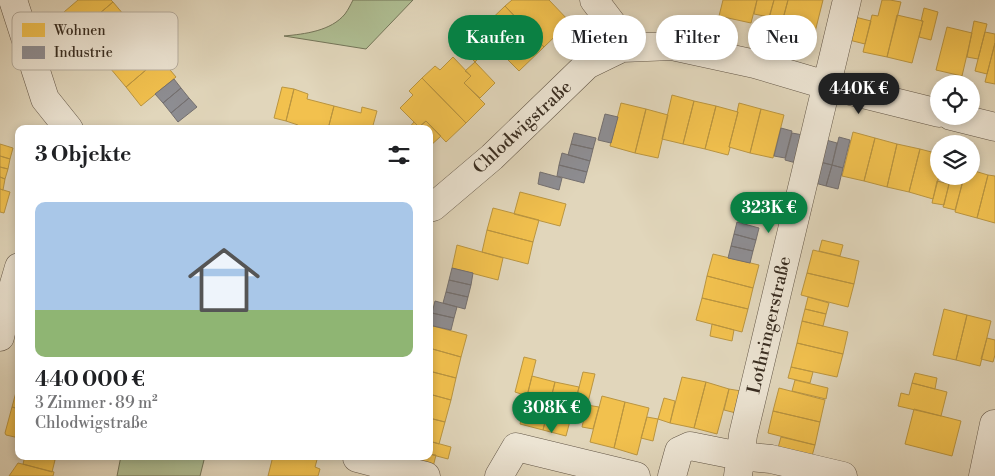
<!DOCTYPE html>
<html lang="de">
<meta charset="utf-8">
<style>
body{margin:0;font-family:"Libre Bodoni",serif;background:#f2f2f2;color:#202124;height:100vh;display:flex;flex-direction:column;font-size:19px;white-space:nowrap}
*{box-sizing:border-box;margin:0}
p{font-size:16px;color:#757577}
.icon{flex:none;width:28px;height:28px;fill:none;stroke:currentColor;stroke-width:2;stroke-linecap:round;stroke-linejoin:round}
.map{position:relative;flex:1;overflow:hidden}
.drawer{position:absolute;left:15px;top:125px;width:418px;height:335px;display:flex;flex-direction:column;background:#fff;border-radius:10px;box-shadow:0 2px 8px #0003}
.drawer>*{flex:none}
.top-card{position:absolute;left:448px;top:15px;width:472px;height:45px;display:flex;gap:10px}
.buttons{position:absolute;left:930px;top:75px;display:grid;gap:10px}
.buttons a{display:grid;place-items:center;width:50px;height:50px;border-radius:50%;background:#fff;box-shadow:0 2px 8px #0003;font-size:25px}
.price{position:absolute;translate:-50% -42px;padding:0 11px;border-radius:18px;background:#0b8043;color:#fff;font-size:16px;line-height:32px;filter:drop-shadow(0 1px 2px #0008)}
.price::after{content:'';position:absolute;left:50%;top:30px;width:15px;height:11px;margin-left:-8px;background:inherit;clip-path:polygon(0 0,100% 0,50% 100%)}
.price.selected{background:#222;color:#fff}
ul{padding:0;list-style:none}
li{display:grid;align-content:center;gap:10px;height:265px;padding:0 20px}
li span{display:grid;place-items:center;height:155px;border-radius:10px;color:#555}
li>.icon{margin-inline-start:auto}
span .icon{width:90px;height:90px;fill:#fffc;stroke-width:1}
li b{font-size:21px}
h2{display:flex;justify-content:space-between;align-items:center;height:60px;padding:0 20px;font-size:21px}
.pill{padding:0 18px;border-radius:22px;background:#fff;box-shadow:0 2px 8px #0003;font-size:18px;line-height:45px}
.pill.selected{background:#0b8043;color:#fff}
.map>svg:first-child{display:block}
.green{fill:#afbe93;stroke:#74765a}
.homes{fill:#f2c14e;stroke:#ba9540}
.industry{fill:#8d8d92;stroke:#747070}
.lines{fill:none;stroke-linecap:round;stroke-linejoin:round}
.minor-casing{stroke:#635748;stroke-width:29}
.minor{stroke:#ece4d3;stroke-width:28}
.labels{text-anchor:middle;stroke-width:5;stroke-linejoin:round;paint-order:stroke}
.street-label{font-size:18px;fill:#392d21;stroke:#ece4d3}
.key{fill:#ece4d3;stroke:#b6ad9e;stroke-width:1}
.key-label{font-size:14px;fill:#392d21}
</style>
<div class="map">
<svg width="995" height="476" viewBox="0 0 995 476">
<rect width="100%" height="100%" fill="#e1d6bb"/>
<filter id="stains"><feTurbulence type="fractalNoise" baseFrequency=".004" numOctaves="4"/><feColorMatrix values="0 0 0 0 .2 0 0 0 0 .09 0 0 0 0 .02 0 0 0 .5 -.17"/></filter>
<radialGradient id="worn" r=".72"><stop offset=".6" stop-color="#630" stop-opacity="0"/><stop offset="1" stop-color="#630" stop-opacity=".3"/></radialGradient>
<!-- green -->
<path class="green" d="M353 0H413L366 49 284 36C305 34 331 31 345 14 348 10 351 4 353 0Z
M121 456H205L200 476H117Z"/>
<!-- homes -->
<path class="homes" d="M78 0H111L113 2 79 31 64 12Z
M512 0H549L570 22 544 47 505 6Z
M723 0H757L751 23 719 16Z
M757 0H774L769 17 754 14Z
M774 0H788L782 22 769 19Z
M788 0H823L814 36 781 27Z
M882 0H890L901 2 887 57 863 52 872 15 878 16Z
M113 2 129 21 95 49 79 31Z
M505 6 544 47 519 71 479 31Z
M924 8 938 12 931 40 919 37 923 21H921Z
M897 15 923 21 912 63 887 57Z
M855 17 871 21 865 44 849 40Z
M468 19 492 44 475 62 450 36Z
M974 21 987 24 978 59 967 57Z
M947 27 972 33 962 76 936 70Z
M985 32 995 34V43L987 74 975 71Z
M145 40 160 58 126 87 110 68Z
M995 43V84L985 82Z
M453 57 471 76 464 83 485 104 466 123 422 78 435 66 440 70Z
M160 58 176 77 141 106 126 87Z
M475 62 495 83 480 98 464 83 471 76 465 71Z
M422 78 466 123 446 142 426 121 419 127 400 108 413 95 409 91Z
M282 87 294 89 286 121 274 118Z
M294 89 308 94 307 99 334 106 328 129H297L298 125 286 121Z
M672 95 694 101 683 144 662 139Z
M694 101 716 106 705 149 683 144Z
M621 103 646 109 635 153 610 146Z
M739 103 761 109 750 153 729 147 738 112H737Z
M334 106 361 113 362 107 377 111 372 129H328Z
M716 106 738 112 729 147 730 148 728 155 705 149Z
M646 109 668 115 658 158 635 153Z
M761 109 784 115 773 158 750 153Z
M426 121 441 136 429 147V129H408L414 122 419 127Z
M853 132 875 138 864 181 842 176Z
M875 138 897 144 887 187 864 181Z
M0 144 13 148 10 159 0 156Z
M897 144 920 149 909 192 887 187Z
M920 149 939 154V176L933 199 909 192Z
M0 156 10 159 8 169 0 167Z
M0 167 8 169 5 179 0 177Z
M971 170 988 175 977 218 955 212 964 176H971Z
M988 175 995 176V223L977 218Z
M0 177 5 179 3 190 0 189Z
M951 177 963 181 955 210 943 207Z
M937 181 949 184 944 205 932 203Z
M0 189 10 192 4 213 0 212Z
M520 192 566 204 560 226 514 214Z
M493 208 539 220 533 242 487 230Z
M487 230 533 242 528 264 482 252Z
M822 240 843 245 840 256 819 251Z
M457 245 503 258 498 280 452 268Z
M813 250 859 261 854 284 807 273Z
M713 254 759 265 753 288 707 276Z
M807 273 854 284 848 307 801 295Z
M707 276 753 288 748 309 702 298Z
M808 297 829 303 826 314 805 309Z
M702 298 748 309 742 332 696 320Z
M805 309 826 314 823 326 802 321Z
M944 309 967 315 956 360 933 355Z
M967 315 991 321 980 366 956 360Z
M802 321 848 332 843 354 797 343Z
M712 324 734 330 732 341 710 336Z
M429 325 467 335 461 357 429 348Z
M987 338 995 340V355L993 362 981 359Z
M797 343 843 354 837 377 791 367Z
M429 348 461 357 456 378 429 371Z
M524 357 536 360 527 396 515 392Z
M791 367 813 372 810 383 788 378Z
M429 371 456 378 451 400 429 394Z
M583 372 595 374 586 410 574 407Z
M915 373 937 378 935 389 912 383Z
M532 376 555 382 543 430 520 424Z
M682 377 706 382 694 428 670 423Z
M795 380 828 388 826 399 792 391Z
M19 381V409L12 407Z
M555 382 579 387 566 436 543 430Z
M706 382 729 389 717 434 694 428Z
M912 383 947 392 941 416 898 406 901 393 909 395Z
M779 388 825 400 820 422 773 411Z
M729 389 741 391 736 413 724 410Z
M429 394 451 400 445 422 429 418Z
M602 396 625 402 614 448 590 442Z
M664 398 675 401 670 423 658 419Z
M625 402 649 408 637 455 614 448Z
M587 405 599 407 593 429 582 427Z
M12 407 19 409V438L6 435 5 433Z
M914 409 961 421 952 456 905 444Z
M773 411 820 422 815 445 768 433Z
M647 417 658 419 653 441 641 438Z
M429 418 445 422 439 444 429 441Z
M781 437 815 445 812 456 778 448Z
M429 441 451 447 448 459 429 454Z
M429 454 436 455 433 467 412 462 413 456H429Z
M25 456H42L55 460 52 472 23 464Z
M273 456H318L315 467 320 469 318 476H268Z
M18 463 54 472 53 476H9Z"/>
<!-- industry -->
<path class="industry" d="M174 79 181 88 163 103 155 94Z
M181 88 189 98 171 113 163 103Z
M189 98 197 107 178 122 171 113Z
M605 114 618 117 611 143 598 140Z
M781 128 792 131 785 158 774 156Z
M574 133 596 138 593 149 571 144Z
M792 133 803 135 796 163 785 160Z
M839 137 850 140 843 168 832 165Z
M826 140 837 143 832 165 820 162Z
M571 144 593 149 590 161 568 155Z
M562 153 590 161 587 172 559 165Z
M820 162 832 165 826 186 815 183Z
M559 165 587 172 584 183 557 176Z
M832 165 843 168 838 189 826 186Z
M540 172 562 178 559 190 538 184Z
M737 222 759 228 756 240 734 234Z
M734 234 756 240 753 251 731 246Z
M731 246 753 251 750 263 728 258Z
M452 268 473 273 471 285 449 280Z
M449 280 471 285 468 297 446 292Z
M446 292 468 297 465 309 443 303Z
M435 301 457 307 454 318 432 313Z
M432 313 454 318 451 330 429 325Z"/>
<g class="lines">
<!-- minor casing -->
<g class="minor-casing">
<path id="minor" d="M13 0 45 99 69 129
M594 0 613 25 622 48
M951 116 995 127
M429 208 433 207 492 157 587 65 622 48 672 46 755 64 826 85 939 113
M0 337 6 311 19 267
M357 458 426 476
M499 476 516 447 636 476
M672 476 679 451 690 446 740 456 771 459 843 476
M738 476 743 435 847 0
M983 476 994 424"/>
</g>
<!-- minor -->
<use href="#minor" class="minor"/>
</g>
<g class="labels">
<!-- street labels -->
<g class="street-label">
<text transform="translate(522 127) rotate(-43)" y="6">Chlodwigstraße</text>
<text transform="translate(769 325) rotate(-77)" y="6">Lothringerstraße</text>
</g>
</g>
<!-- legend -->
<rect x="12" y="12" width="166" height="58" rx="8" class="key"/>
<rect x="22" y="23" width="23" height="14" fill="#f2c14e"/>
<rect x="22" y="46" width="23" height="13" fill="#8d8d92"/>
<g class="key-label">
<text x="54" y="35">Wohnen</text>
<text x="54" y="57">Industrie</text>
</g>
<rect width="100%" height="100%" filter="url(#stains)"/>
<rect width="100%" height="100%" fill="url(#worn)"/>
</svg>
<div class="buttons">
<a><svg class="icon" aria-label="locate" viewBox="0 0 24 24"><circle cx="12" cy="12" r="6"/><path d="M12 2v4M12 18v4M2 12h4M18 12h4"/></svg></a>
<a><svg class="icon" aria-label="layers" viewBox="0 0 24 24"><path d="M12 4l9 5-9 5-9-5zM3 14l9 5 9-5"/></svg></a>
</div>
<b class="price selected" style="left:859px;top:115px">440K €</b>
<b class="price" style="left:769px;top:234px">323K €</b>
<b class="price" style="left:552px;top:434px">308K €</b>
<div class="top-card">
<a class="pill selected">Kaufen</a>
<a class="pill">Mieten</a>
<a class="pill">Filter</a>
<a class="pill">Neu</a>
</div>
<section class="drawer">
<h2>3 Objekte<svg class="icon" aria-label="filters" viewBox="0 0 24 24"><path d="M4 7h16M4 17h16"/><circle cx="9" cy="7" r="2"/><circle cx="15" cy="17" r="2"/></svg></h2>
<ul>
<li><span style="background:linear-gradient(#a9c7e8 70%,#8fb573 0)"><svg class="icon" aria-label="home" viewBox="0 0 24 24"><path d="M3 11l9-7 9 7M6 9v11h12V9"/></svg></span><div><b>440 000 €</b><p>3 Zimmer · 89 m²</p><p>Chlodwigstraße</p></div></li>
</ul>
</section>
</div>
